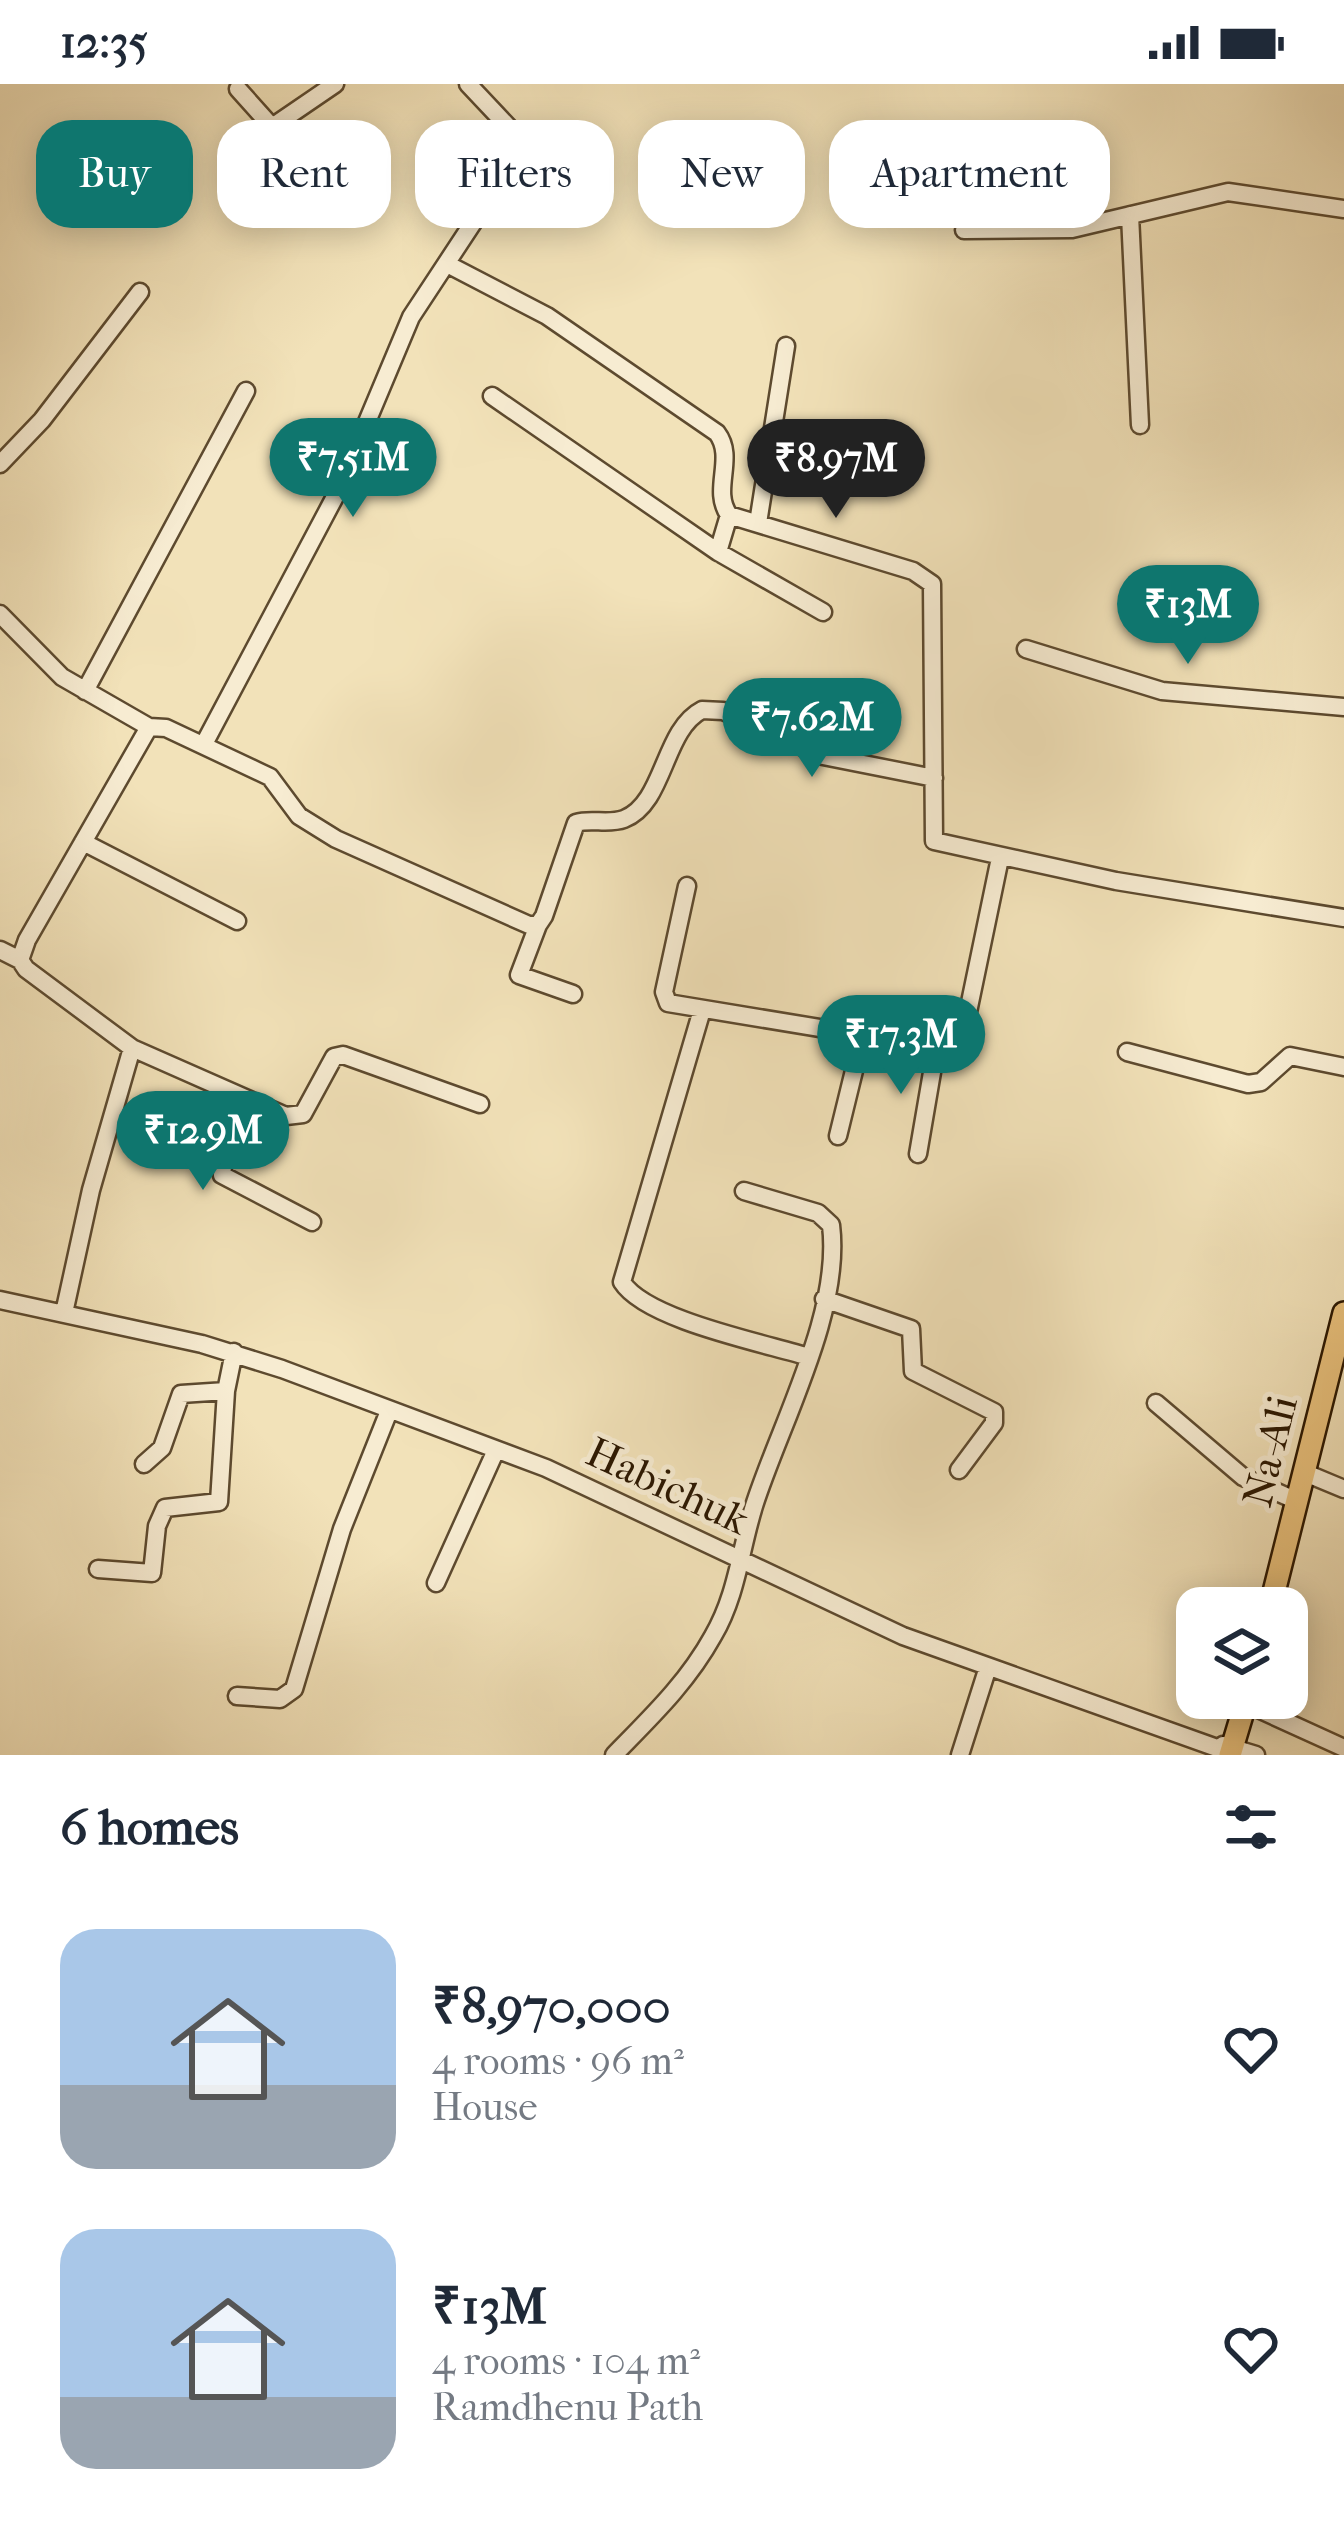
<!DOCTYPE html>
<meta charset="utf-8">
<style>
body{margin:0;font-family:"IM FELL French Canon",serif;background:#f2f2f3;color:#1f2937;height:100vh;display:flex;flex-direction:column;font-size:45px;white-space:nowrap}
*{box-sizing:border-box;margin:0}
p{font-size:39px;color:#747a83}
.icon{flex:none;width:66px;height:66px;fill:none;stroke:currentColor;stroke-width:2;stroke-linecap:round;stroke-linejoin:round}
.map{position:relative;height:1671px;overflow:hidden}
.drawer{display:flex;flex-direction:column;background:#fff;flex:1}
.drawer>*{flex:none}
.guide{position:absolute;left:36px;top:36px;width:1272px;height:108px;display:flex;gap:24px}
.buttons{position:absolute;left:1176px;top:1503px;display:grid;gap:24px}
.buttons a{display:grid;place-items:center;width:132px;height:132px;border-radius:24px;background:#fff;box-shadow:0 6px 30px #0003;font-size:60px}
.price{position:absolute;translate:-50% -102px;padding:0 27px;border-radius:42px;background:#0f766e;color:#fff;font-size:39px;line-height:78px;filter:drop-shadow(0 3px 6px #0008)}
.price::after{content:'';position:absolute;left:50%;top:72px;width:36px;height:27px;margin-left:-18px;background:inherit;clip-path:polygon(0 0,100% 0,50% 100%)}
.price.on{background:#222;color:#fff}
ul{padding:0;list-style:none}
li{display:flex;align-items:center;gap:36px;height:300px;padding:0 60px}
li span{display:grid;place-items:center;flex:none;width:336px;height:240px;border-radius:36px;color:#555}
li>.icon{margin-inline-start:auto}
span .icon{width:144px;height:144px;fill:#fffc;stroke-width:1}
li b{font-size:51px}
h2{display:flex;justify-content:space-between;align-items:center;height:144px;padding:0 60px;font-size:51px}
.pill{padding:0 42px;border-radius:36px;background:#fff;box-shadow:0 6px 30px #0003;font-size:42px;line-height:108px}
.pill.on{background:#0f766e;color:#fff}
.status{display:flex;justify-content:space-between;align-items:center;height:84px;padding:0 60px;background:#fff;direction:ltr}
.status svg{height:33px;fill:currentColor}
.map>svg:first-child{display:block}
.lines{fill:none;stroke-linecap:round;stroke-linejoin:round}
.minor-casing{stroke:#5d4a2f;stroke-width:21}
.major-casing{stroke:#2b1701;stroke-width:26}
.minor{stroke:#f7ecd2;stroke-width:16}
.major{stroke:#e9c17c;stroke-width:21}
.labels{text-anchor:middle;stroke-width:10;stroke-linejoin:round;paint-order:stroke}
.street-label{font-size:42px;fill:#2b1701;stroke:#f7ecd2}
</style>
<div class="status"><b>12:35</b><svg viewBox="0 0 49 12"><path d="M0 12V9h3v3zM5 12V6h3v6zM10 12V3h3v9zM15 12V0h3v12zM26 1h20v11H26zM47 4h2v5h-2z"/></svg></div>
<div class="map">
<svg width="1344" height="1671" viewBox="0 0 1344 1671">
<rect width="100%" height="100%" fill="#f2e2b9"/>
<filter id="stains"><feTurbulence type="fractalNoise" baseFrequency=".00167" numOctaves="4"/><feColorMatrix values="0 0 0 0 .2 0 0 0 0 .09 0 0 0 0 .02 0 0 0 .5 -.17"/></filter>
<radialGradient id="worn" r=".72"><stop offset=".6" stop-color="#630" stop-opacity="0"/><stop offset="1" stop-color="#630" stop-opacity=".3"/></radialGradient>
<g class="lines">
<!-- minor casing -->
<g class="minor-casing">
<path id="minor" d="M238 5 272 43 335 0
M1130 131 1140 341
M964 146 1072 145 1228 108 1344 125
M447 180 547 232 717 349C736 374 711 406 729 431L718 468 823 528
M492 312 718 468
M0 380 42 336 140 208
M729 431 913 487 932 500 934 757 1116 797 1344 834
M758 439 786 262
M0 530 62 593 149 643
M1026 565 1162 607 1344 623
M85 607 246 307
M204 660 338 407 411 233 515 75 516 51 468 0
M83 758 237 837
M687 802 664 908 668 919 947 965 962 957 1000 774
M538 841 519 891 573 910
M0 866 20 876
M702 926 622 1198C646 1236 764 1259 809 1273
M1127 968 1248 1000 1261 998 1290 972 1344 983
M250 1019 224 1075 222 1091 312 1138
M480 1020 343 971 334 973 303 1030 286 1032 132 964 26 885 20 876 27 856 149 643 166 644 270 693 299 732 336 755 529 841H538L544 832 576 739C591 734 608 741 624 735 665 719 663 646 702 626L723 627 823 672 934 694
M838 1052 862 954
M918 1070 936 965
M824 1215 911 1245 913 1287 994 1328V1339L959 1386
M0 1216 202 1260 282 1285 546 1384 903 1552 1231 1669
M64 1229 91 1106 132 964
M1156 1319 1243 1393 1297 1417
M144 1380 162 1364 181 1310 226 1307
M1303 1388 1344 1405
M98 1485 152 1489 157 1442 165 1424 219 1418 226 1307 234 1268
M436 1499 496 1366
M237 1612 280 1615 294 1605 342 1445 389 1327
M1245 1619 1344 1664
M1223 1661 1256 1671
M614 1671C651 1633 687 1599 713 1552 737 1511 740 1467 754 1422 780 1340 842 1229 831 1141L818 1129 744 1107
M960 1671 988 1583"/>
</g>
<!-- major casing -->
<g class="major-casing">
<path id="major" d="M1270 1524 1344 1229
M1230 1671 1247 1614"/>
</g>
<!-- minor -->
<use href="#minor" class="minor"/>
<!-- major -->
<use href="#major" class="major"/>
</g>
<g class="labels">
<!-- street labels -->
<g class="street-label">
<text transform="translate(1269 1367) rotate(-76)" y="15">Na-Ali</text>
<text transform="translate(668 1401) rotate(25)" y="15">Habichuk</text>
</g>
</g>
<rect width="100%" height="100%" filter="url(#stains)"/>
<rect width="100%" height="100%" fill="url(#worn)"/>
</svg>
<div class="buttons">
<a><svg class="icon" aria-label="layers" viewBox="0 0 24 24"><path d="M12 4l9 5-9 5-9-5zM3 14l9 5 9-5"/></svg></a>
</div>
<b class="price" style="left:353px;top:436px">₹7.51M</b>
<b class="price on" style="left:836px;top:437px">₹8.97M</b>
<b class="price" style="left:1188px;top:583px">₹13M</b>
<b class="price" style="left:812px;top:696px">₹7.62M</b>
<b class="price" style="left:901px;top:1013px">₹17.3M</b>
<b class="price" style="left:203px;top:1109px">₹12.9M</b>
<div class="guide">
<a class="pill on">Buy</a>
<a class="pill">Rent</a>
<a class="pill">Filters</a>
<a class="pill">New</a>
<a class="pill">Apartment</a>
</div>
</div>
<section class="drawer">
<h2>6 homes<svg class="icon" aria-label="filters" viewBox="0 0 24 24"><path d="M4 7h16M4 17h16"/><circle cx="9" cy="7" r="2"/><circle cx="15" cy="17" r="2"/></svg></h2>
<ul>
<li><span style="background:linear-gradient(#a9c7e8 65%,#9aa5b1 0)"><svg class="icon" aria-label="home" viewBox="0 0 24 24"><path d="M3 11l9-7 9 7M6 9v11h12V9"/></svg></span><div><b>₹8,970,000</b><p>4 rooms · 96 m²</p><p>House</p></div><svg class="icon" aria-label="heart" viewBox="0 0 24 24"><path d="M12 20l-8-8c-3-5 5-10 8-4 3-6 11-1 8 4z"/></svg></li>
<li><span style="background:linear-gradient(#a9c7e8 70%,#9aa5b1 0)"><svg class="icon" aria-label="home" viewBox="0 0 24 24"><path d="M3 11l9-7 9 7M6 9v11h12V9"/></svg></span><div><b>₹13M</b><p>4 rooms · 104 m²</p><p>Ramdhenu Path</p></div><svg class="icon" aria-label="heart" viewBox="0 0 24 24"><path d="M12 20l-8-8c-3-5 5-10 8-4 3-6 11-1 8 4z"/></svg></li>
</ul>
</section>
